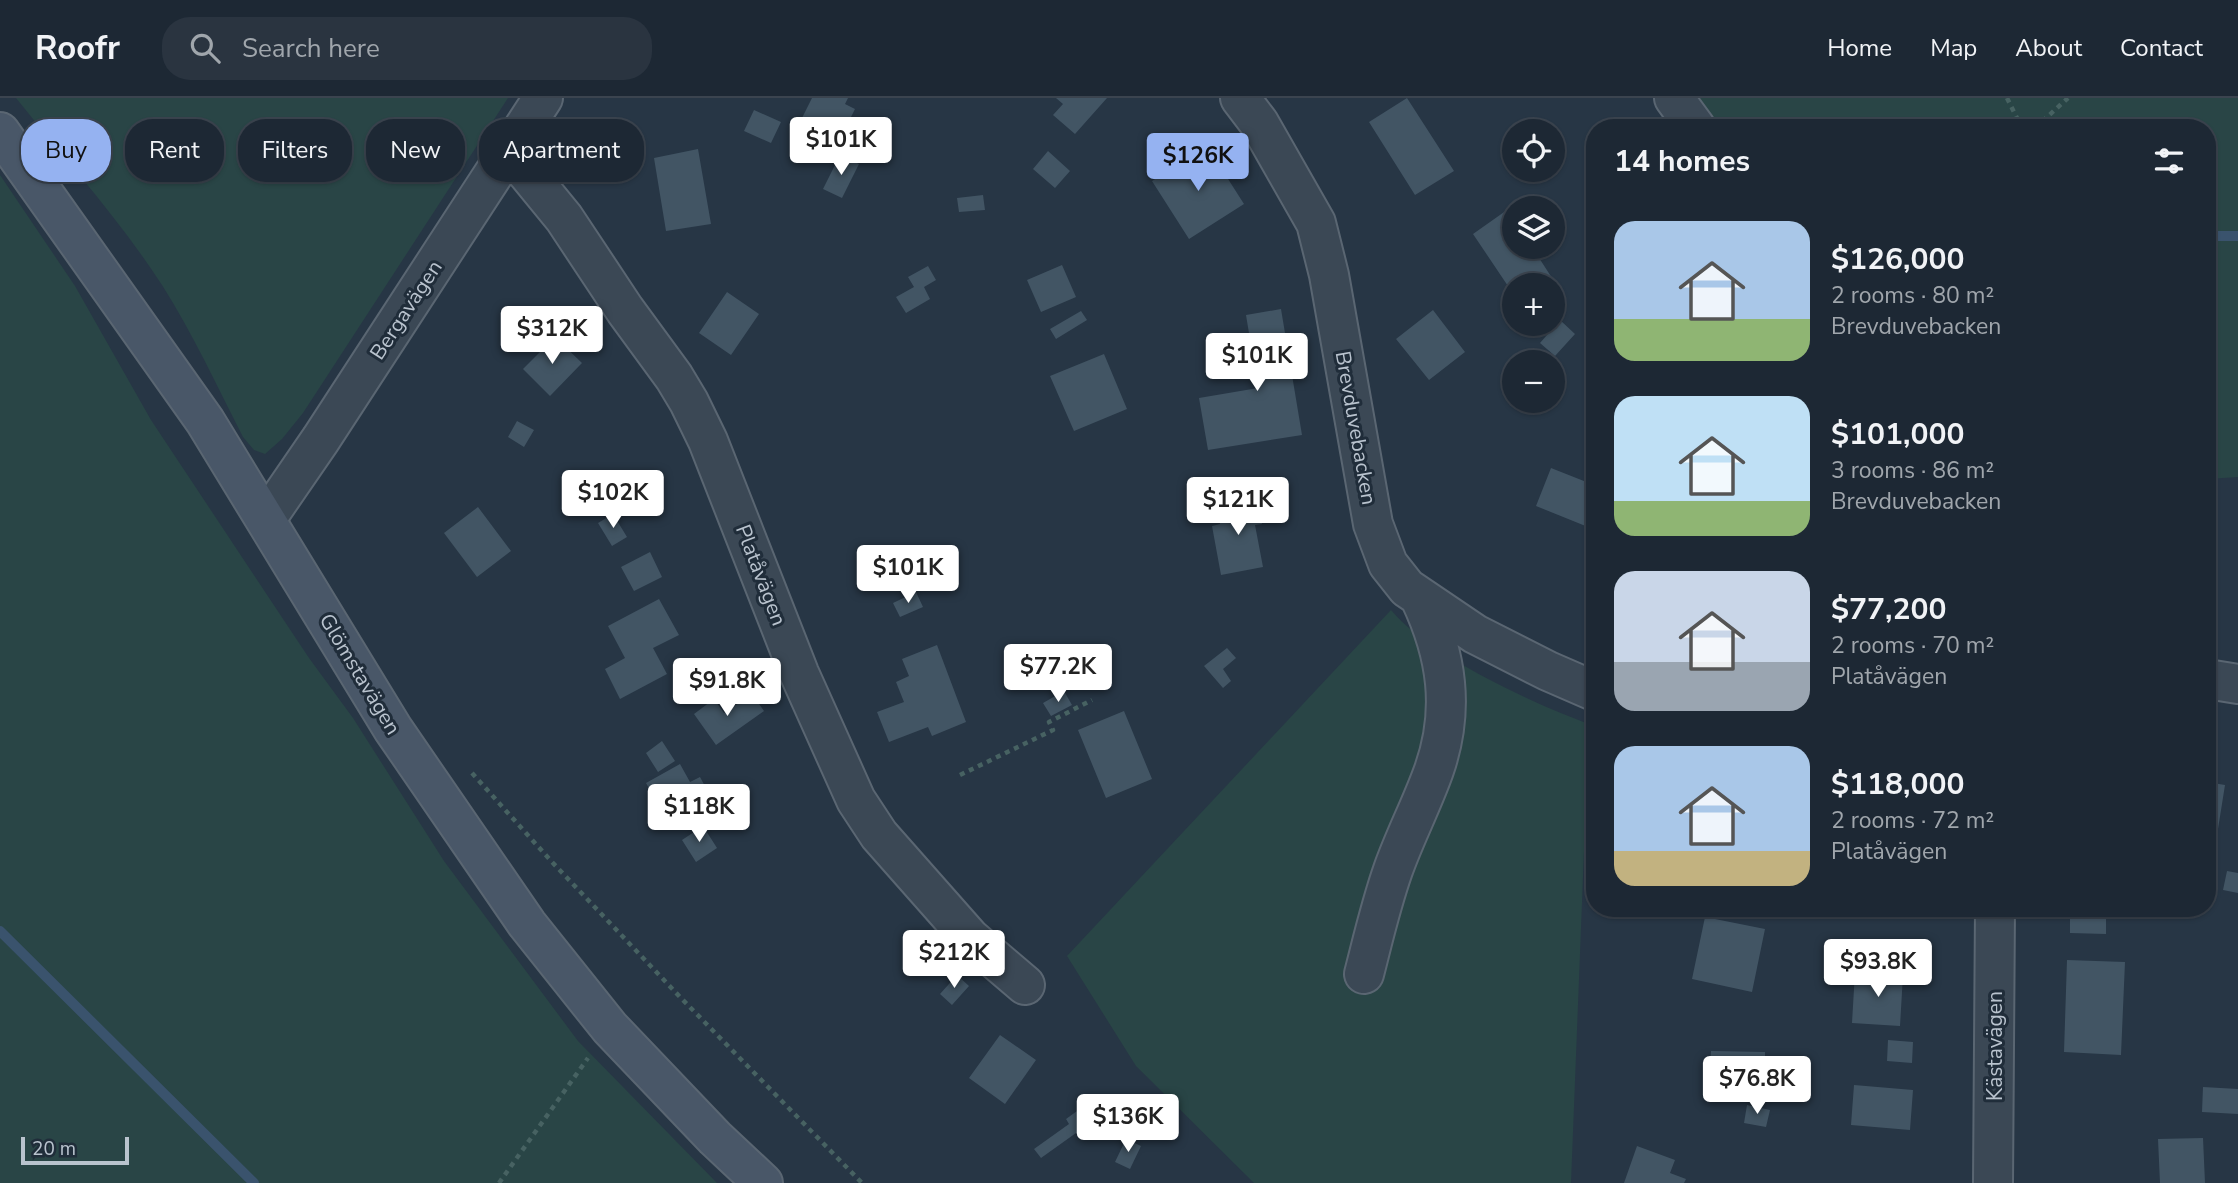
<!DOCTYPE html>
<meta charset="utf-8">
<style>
body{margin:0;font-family:"Nunito Sans",sans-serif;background:#2a3440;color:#f1f3f6;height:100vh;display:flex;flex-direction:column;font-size:26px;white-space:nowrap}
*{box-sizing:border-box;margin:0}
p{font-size:23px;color:#a0a6ac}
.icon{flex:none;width:38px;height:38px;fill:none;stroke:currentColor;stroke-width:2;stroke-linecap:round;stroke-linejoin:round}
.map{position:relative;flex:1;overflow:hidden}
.drawer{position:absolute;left:1586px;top:21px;width:630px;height:798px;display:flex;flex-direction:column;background:#1d2834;border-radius:28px;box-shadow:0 2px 5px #0004,0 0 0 2px #3b444f}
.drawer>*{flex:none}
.guide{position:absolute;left:21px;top:21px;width:665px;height:63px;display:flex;gap:14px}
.tools{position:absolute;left:1502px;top:21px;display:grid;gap:14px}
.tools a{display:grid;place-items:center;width:63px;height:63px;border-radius:50%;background:#1d2834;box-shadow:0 2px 5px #0004,0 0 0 2px #3b444f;font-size:35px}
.scale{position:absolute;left:21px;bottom:18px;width:108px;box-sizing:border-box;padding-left:7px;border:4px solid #b9c3ce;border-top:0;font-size:19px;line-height:24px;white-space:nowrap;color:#b9c3ce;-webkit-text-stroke:5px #202d3a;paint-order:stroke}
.price{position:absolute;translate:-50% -60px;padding:0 16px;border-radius:7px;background:#fff;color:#222;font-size:23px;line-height:46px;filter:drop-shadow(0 2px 4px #0008)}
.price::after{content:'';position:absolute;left:50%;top:42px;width:21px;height:16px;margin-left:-10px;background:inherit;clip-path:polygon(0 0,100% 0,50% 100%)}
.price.selected{background:#95b2f1;color:#111}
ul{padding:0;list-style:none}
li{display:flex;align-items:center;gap:21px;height:175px;padding:0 28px}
li span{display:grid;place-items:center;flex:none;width:196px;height:140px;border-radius:21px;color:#555}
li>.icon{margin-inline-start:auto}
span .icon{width:84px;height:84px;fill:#fffc;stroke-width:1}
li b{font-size:30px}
h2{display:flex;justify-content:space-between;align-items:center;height:84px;padding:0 28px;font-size:30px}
.chip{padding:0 24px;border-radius:28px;background:#1d2834;box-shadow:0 2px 5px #0004,0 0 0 2px #3b444f;font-size:24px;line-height:63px}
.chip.selected{background:#95b2f1;color:#111}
header{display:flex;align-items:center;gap:42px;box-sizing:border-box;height:98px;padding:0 35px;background:#1d2834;border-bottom:2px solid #3b444f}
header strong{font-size:33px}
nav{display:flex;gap:38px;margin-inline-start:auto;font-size:24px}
.search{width:490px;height:63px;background:#2a3440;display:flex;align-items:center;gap:18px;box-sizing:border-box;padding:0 24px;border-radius:28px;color:#a0a6ac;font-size:26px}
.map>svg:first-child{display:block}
.green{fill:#294546}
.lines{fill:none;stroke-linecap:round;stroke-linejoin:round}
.stream{stroke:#3a536d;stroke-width:10}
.building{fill:#425564}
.minor-casing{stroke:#5a6672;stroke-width:42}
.secondary-casing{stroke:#5a6672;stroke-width:42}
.path{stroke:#476262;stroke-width:4.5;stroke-dasharray:5 5;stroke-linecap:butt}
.minor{stroke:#3b4855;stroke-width:38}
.secondary{stroke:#495768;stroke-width:38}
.labels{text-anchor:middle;stroke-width:6;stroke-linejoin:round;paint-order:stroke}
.street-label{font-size:21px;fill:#b9c3ce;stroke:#202d3a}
</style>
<header>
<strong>Roofr</strong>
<div class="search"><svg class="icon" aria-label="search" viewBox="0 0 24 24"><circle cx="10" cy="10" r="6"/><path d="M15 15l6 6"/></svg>Search here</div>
<nav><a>Home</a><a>Map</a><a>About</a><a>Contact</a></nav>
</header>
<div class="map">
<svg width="2238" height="1085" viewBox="0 0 2238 1085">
<rect width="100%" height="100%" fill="#273645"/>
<!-- green -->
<path class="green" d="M16 0H508L303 315 282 341 265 356 254 352 243 339C217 288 193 236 162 187 119 121 65 61 16 0Z
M1699 0H2238V379L2207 381V30H1721Z
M0 77 75 188 151 322 309 560 353 620 444 763 578 943 717 1085H0Z
M1391 512C1428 557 1534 606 1589 626L1571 1085H1254L1136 968 1067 858Z"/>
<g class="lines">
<!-- stream -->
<path class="stream" d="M2207 138H2238
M0 833 254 1085"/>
</g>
<!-- building -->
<path class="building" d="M812 0H848L845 6 855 11 844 33 833 27 828 36 801 22Z
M1056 0H1107L1075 36 1053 17 1063 6Z
M1407 0 1454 73 1415 97 1369 24Z
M754 12 781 24 771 45 744 33Z
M1207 48 1244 106 1189 141 1152 83Z
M698 51 711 126 666 133 654 60Z
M1048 53 1070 73 1055 90 1033 71Z
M840 57 859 66 842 100 823 91Z
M983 97 985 112 959 114 957 100Z
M1507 112 1514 122V149H1532L1552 180 1541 187H1514V197L1473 136Z
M1062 167 1076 199 1041 214 1027 182Z
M928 168 936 182 924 189 930 201 906 215 896 199 914 189 908 179Z
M727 194 759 216 731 257 699 235Z
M1281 211 1302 337 1208 352 1199 300 1258 290 1246 217Z
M1433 212 1465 254 1429 282 1396 241Z
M1081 213 1087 222 1056 241 1050 231Z
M1560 222 1575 236 1555 258 1540 245Z
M555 239 582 265 550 298 523 271Z
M1104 256 1127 311 1074 333 1050 278Z
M517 323 534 332 524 349 508 339Z
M1551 370 1594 387V414L1588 429 1536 408Z
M1257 401 1262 426 1255 427 1263 469 1221 477 1212 428 1220 426 1216 409Z
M478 409 511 453 477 479 444 435Z
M613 416 627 439 612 448 598 425Z
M650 454 662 479 634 493 621 469Z
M916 494 923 509 900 519 893 505Z
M659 501 679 537 653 550 667 576 620 601 605 571 625 560 608 528Z
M937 547 966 624 932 638 928 629 889 644 877 614 904 604 896 584 909 578 902 561Z
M1227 550 1236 560 1223 571 1231 583 1223 590 1204 568Z
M1064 593 1072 607 1051 618 1043 605Z
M752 596 764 613 716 647 694 616 714 601 724 615Z
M1124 613 1152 681 1106 700 1078 632Z
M662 643 675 663 658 674 646 655Z
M680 666 690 684 700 679 707 692 697 698 707 715 683 729 679 723 670 729 646 685Z
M2207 684 2225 687 2218 731 2207 729Z
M703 728 717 750 696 764 682 742Z
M2227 773 2238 775V795L2223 792Z
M2070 810H2106V836L2070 835Z
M1705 819 1765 831 1752 894 1692 881Z
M2067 862 2125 864 2121 957 2064 954Z
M1855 874 1903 877 1900 928 1852 925Z
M957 877 969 888 952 907 940 896Z
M1000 937 1036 962 1005 1006 969 980Z
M1888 942 1913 944 1912 965 1887 963Z
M1711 953 1765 954V970L1710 969Z
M1854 987 1913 992 1910 1032 1851 1027Z
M2203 989 2238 991V1016L2202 1014Z
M1747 1007 1770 1012 1766 1029 1744 1025Z
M1084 1008 1097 1025 1079 1038 1076 1035 1041 1060 1034 1051 1069 1026 1066 1021Z
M2203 1040 2205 1085H2160L2158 1041Z
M1126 1041 1141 1048 1130 1071 1115 1064Z
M1637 1048 1675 1062 1670 1075 1686 1081 1684 1085H1624Z"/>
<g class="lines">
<!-- minor casing -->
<g class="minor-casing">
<path id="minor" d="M1240 0 1259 25 1316 125 1329 177 1373 426 1388 466 1407 490 1475 536 1548 573 1594 593
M1674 0 1696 30
M510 54 564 120 625 212 674 279 689 304 708 343 799 575 856 702 879 737 970 840 1025 887
M266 421 321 341 543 0
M2207 581 2238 586
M1364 876C1373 841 1381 806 1393 772 1405 738 1422 706 1434 672 1455 612 1447 557 1420 500
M1993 1085 1995 810"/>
</g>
<!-- secondary casing -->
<g class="secondary-casing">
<path id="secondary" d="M0 34 205 323 393 631 527 826 610 930 715 1040 763 1085"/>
</g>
<!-- path -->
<path class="path" d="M2007 0 2022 30
M2035 30 2068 0
M472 675 552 764 681 900 862 1085
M960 677 1053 632 1049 624 1092 602
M499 1085 588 960"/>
<!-- minor -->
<use href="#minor" class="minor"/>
<!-- secondary -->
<use href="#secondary" class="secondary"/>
</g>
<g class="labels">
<!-- street labels -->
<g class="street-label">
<text transform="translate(406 212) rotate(-57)" y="7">Bergavägen</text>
<text transform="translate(1356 330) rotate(80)" y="7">Brevduvebacken</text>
<text transform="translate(761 477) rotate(69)" y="7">Platåvägen</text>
<text transform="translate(360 576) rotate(59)" y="7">Glömstavägen</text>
<text transform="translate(1995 948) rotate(-90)" y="7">Kästavägen</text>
</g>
</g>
</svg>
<div class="tools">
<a><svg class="icon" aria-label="locate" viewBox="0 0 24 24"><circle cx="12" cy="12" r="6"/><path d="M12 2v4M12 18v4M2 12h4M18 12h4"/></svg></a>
<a><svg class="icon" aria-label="layers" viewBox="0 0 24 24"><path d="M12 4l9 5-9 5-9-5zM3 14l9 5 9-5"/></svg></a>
<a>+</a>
<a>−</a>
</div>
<div class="scale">20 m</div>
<b class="price" style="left:841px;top:79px">$101K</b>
<b class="price selected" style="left:1198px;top:95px">$126K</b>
<b class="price" style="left:552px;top:268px">$312K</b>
<b class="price" style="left:1257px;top:295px">$101K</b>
<b class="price" style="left:613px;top:432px">$102K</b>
<b class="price" style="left:1238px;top:439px">$121K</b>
<b class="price" style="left:908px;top:507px">$101K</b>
<b class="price" style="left:1058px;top:606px">$77.2K</b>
<b class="price" style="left:727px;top:620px">$91.8K</b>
<b class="price" style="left:699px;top:746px">$118K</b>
<b class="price" style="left:954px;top:892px">$212K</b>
<b class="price" style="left:1878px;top:901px">$93.8K</b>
<b class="price" style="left:1757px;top:1018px">$76.8K</b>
<b class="price" style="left:1128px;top:1056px">$136K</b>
<div class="guide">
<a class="chip selected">Buy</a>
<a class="chip">Rent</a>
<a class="chip">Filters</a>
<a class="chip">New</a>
<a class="chip">Apartment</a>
</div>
<section class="drawer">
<h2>14 homes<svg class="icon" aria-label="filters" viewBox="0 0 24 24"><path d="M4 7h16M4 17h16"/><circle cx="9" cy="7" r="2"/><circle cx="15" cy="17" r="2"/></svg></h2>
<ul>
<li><span style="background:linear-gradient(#a9c7e8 70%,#8fb573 0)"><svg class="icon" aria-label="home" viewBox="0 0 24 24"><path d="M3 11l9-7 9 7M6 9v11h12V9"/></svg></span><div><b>$126,000</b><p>2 rooms · 80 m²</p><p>Brevduvebacken</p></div></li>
<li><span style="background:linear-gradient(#bfe0f5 75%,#8fb573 0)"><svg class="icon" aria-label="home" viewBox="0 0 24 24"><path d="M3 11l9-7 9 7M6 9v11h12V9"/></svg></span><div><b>$101,000</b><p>3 rooms · 86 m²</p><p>Brevduvebacken</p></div></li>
<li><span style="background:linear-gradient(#c9d6e8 65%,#9aa5b1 0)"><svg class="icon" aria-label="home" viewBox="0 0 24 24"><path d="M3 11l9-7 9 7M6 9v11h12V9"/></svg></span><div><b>$77,200</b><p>2 rooms · 70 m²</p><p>Platåvägen</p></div></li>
<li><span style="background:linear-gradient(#a9c7e8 75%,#c2b280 0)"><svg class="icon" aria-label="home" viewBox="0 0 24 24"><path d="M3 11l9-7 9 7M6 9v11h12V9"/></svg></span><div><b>$118,000</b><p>2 rooms · 72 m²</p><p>Platåvägen</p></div></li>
</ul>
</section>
</div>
